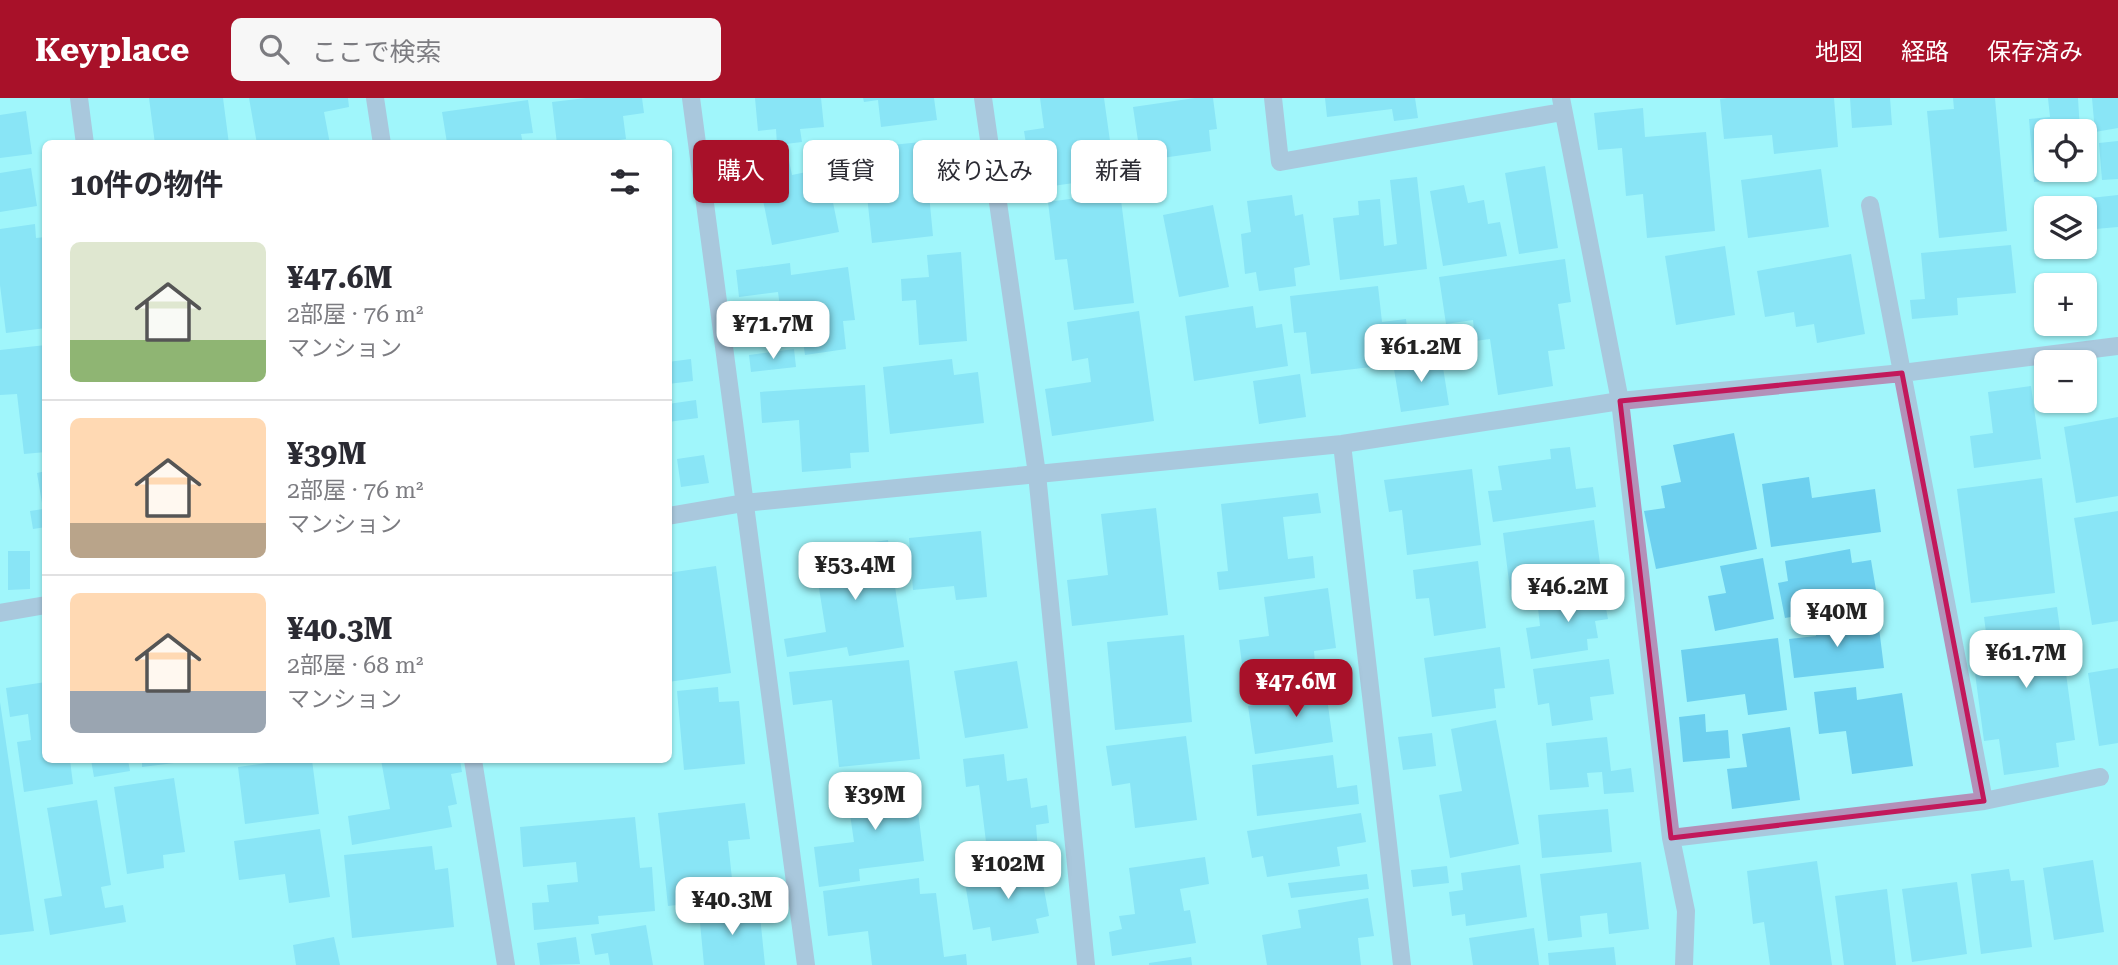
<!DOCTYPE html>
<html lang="ja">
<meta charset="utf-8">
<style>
body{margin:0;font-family:"Roboto Serif","Noto Sans JP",serif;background:#f7f7f7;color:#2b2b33;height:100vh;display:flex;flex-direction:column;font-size:26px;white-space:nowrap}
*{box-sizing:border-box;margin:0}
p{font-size:23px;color:#7c7c81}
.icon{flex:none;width:38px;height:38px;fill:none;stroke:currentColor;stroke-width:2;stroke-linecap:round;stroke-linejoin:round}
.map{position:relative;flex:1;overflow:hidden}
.details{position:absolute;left:42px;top:42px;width:630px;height:623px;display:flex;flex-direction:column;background:#fff;border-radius:10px;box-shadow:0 2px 5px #0004}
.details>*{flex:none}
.top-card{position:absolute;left:693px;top:42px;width:665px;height:63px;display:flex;gap:14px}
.tools{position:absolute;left:2034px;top:21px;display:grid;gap:14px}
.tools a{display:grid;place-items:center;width:63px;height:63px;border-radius:10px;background:#fff;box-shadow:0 2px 5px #0004;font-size:35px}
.price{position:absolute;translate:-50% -60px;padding:0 16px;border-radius:14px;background:#fff;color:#222;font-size:23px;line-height:46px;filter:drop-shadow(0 2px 4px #0008)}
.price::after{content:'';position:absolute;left:50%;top:42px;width:21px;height:16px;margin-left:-10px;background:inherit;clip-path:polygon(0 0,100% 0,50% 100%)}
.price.active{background:#a81129;color:#fff}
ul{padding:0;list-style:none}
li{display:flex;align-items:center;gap:21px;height:175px;padding:0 28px}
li+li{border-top:2px solid #e1e1e2}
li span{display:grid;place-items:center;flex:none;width:196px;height:140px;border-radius:10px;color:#555}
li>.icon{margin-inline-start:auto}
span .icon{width:84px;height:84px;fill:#fffc;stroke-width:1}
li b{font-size:30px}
h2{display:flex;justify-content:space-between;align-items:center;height:84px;padding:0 28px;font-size:30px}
.tag{padding:0 24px;border-radius:10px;background:#fff;box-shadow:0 2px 5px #0004;font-size:24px;line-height:63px}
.tag.active{background:#a81129;color:#fff}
header{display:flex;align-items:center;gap:42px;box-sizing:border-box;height:98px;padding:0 35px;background:#a81129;color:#fff}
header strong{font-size:33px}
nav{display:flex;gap:38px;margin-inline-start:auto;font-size:24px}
.search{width:490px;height:63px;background:#f7f7f7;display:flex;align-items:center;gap:18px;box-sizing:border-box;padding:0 24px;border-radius:10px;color:#7c7c81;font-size:26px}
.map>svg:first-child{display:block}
.building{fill:#6dd0ef}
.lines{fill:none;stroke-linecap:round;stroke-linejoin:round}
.minor{stroke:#b391b9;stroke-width:18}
.marked{fill:none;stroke:#c2185b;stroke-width:5;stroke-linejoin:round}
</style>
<header>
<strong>Keyplace</strong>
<div class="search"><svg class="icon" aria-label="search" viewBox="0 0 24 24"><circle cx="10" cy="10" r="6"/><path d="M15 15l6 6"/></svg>ここで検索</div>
<nav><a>地図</a><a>経路</a><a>保存済み</a></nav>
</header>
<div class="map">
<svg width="2118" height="867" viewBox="0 0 2118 867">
<rect width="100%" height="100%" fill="#a1f5fb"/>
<!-- building -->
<path class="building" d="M149 0H223L229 46H155Z
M249 0H348L349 9 324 14 330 46H257Z
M586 0H642L644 15 623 18 626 41 589 46H557L552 4Z
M755 0H821L824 29 800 31 802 44 777 47 776 31 758 33Z
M863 0H934L937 22 881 29 878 2 864 4Z
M1040 0H1104L1115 79 1046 89 1043 70 1030 71 1024 33 1044 30Z
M1195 0H1213L1217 31 1209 32 1211 53 1141 63 1133 9Z
M1325 0H1415L1418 20 1394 23 1392 11 1327 19Z
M1727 0H1834L1838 49 1774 56 1772 37 1724 41 1720 1Z
M1850 0H1890L1892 27 1852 30Z
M1953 0H1995L2007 133 1939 140 1927 13 1954 11Z
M2048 0H2078L2080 33H2046V72H2083L2084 80 2034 84 2029 21 2050 19Z
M2092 0H2118V30L2095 34Z
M528 2 533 35 521 36 523 46H463V43L447 45 442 14Z
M1643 10 1645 39 1706 34 1715 133 1647 140 1643 96 1626 98 1622 50 1598 52 1594 15Z
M26 13 32 56 0 60V17Z
M941 42 945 84 928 86 933 138 872 145 862 50Z
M2118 43V81L2102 82 2099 45Z
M788 58 792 77 826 70 839 134 772 147 761 92 731 98 726 71Z
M1545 68 1558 150 1519 156 1505 75Z
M31 70 37 108 0 114V75Z
M1821 71 1829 129 1748 140 1741 82Z
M1417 79 1427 171 1340 182 1333 120 1359 117 1358 103 1380 101 1384 148 1397 146 1390 82Z
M1464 87 1468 105 1484 102 1488 126 1500 124 1507 158 1443 168 1430 93Z
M1120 94 1134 205 1074 212 1067 161 1055 162 1048 104Z
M1292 97 1295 118 1303 116 1310 167 1294 170 1296 188 1259 193 1256 174 1245 176 1241 136 1251 134 1247 103Z
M2118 97V129L2084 132V110H2081V101Z
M1213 107 1229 189 1179 199 1163 117Z
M35 126 36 140 46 139V230L6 235 0 187V131Z
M2011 147 2016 195 1957 200 1958 217 1912 221 1910 202 1925 201 1921 155Z
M1725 148 1735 217 1676 227 1665 158Z
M961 154 967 243 919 247 916 202 902 203 901 181 929 179 927 157Z
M1851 156 1865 236 1817 245 1814 226 1796 229 1794 214 1765 219 1757 173Z
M1565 161 1571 204 1558 206 1565 251 1548 253 1553 288 1498 297 1490 241 1475 243 1473 222 1446 226 1439 179Z
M790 165 791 177 848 169 855 222 843 223 846 251 805 257 801 229 783 231 778 194 739 199 736 172Z
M1378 188 1382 224 1406 221 1409 248 1379 252 1380 268 1311 276 1306 234 1294 235 1290 198Z
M1253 208 1256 230 1282 226 1288 268 1194 283 1185 218Z
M1139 213 1154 323 1052 338 1045 291 1091 284 1088 260 1072 263 1067 224Z
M46 247V354L24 356 17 296 0 297V252Z
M794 251 796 269 751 274 749 257Z
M1441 257 1449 307 1401 314 1393 265Z
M691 261 693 283 668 286V264Z
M952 261 954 277 978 274 984 325 890 336 883 269Z
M1300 276 1306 319 1259 326 1253 283Z
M865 287 869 354 850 355 851 370 802 374 799 322 762 325 760 294Z
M2031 288 2041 361 1974 370 1970 338 1993 335 1988 294Z
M696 302 698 320 668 324V306Z
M2118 319V398L2076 405 2064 329Z
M1734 335 1757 451 1656 471 1644 413 1665 410 1661 388 1681 384 1673 347Z
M1570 349 1576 391 1593 389 1596 409 1493 424 1488 393 1502 392 1498 368 1551 361 1550 351Z
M704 357 709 385 681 389 677 361Z
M1472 371 1481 447 1407 457 1402 412 1389 414 1384 382Z
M46 373V429L33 431 30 413 43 411 37 375Z
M1809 379 1812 400 1875 391 1881 434 1771 449 1762 386Z
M2042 380 2055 495 1971 505 1957 391Z
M1318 395 1321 415 1283 419 1288 461 1313 458 1315 480 1219 492 1217 474 1228 473 1221 406Z
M1156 410 1168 517 1072 528 1067 482 1108 477 1101 416Z
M2118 413V523L2092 527 2074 420Z
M1594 422 1602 480 1510 492 1503 435Z
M981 433 987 499 956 502 954 488 913 492 909 440Z
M888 442 904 549 849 558 847 549 787 559 784 541 826 534 813 453Z
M1850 451 1852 465 1871 462 1878 504 1785 520 1778 485 1788 483 1785 463Z
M8 453H30V491L8 492Z
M1763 460 1774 521 1715 533 1708 498 1726 495 1720 468Z
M1478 463 1486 530 1434 538 1429 500 1416 501 1413 472Z
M716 468 731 575 668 584V475Z
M1602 489 1608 521 1595 523 1598 540 1587 541 1588 552 1531 561 1526 530 1540 528 1538 510 1564 505 1562 495Z
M1328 490 1336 550 1314 553 1315 566 1243 575 1239 542 1269 538 1264 499Z
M2057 509 2075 642 2056 645 2059 669 2004 677 1999 641 1984 643 1975 575 1991 573 1984 519Z
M1860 517 1862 532 1879 530 1884 570 1794 580 1789 541 1816 538 1814 523Z
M1184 537 1192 624 1115 632 1107 544Z
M1778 540 1787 612 1748 617 1745 596 1687 604 1681 552Z
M1500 549 1505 590 1494 591 1496 610 1432 619 1424 560Z
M1609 561 1614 596 1590 599 1593 622 1552 628 1549 605 1538 607 1533 571Z
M909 562 920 661 839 669 832 602 793 607 789 574Z
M1017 563 1028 630 965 640 954 573Z
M2118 570V645L2099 648 2088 575Z
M1341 578 1344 598 1327 600 1333 644 1255 656 1248 608 1305 600 1303 584Z
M46 584V662H70L73 686 24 694 17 644 31 642 28 616 10 619 6 590Z
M718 589 719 604 739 603 745 666 684 672 677 593Z
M1856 589 1857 602 1902 595 1913 668 1852 676 1846 633 1819 636 1814 594Z
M0 604 34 833 0 837Z
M1705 616 1706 634 1728 632 1730 660 1683 664 1679 619Z
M1496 622 1519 746 1450 760 1439 697 1462 693 1451 631Z
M1790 629 1800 702 1732 711 1727 671 1747 669 1742 636Z
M1432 635 1436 668 1403 672 1398 639Z
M1186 638 1197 722 1135 730 1130 685 1112 688 1106 648Z
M1607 639 1611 673 1631 670 1634 694 1604 696 1602 674 1587 675 1589 689 1550 692 1546 645Z
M1004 656 1007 683 1027 680 1031 710 1047 707 1049 725 1036 727 1038 753 988 760 979 687 966 689 963 661Z
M1333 657 1337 690 1357 687 1359 706 1257 718 1252 667Z
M91 662H128L130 673 94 679Z
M142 662H190V663L142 669Z
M290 662H312L319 716 245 726 238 669Z
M381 662H460L462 674 451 676 457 706 448 708 452 729 352 747 348 718 390 711Z
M914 679 924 763 859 771 860 783 819 789 814 749 854 744 846 688Z
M174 680 185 754 163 757 164 770 127 776 114 689Z
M97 702 111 787 101 789 105 810 123 807 126 824 50 837 44 801 62 798 47 710Z
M745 705 750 741 728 743 734 800 668 808 658 715Z
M1608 711 1612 754 1542 760 1538 717Z
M1361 715 1366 744 1337 749 1340 768 1267 779 1263 758 1252 760 1247 733Z
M635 719 640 770 652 769 655 813 598 818 599 826 534 832 532 805 549 804 547 787 578 784 576 764 523 769 520 729Z
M320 731 330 799 289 805 285 776 239 782 234 743Z
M432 748 435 772 448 770 454 829 352 840 344 757Z
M1205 759 1209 786 1180 791 1184 813 1190 812 1196 845 1112 858 1109 834 1122 831 1119 818 1135 816 1129 770Z
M2093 762 2104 834 2054 842 2043 770Z
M1817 763 1832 867H1770L1764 824 1753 826 1747 773Z
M1039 764 1049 818 1036 821 1039 835 992 843 990 829 973 832 964 779Z
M1641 764 1649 831 1609 836 1607 815 1580 818 1582 839 1548 843 1540 776Z
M1520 767 1527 819 1466 828 1465 816 1452 818 1449 794 1463 792 1461 775Z
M1447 768 1449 785 1413 789 1411 772Z
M2009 771 2011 783 2024 782 2032 849 1981 856 1971 776Z
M1367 776 1369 791 1291 800 1288 785Z
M919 780 920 796 936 795 944 859 966 856 967 867H872L868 833 828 838 823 793Z
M1957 784 1967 856 1912 864 1902 791Z
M1887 791 1896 867H1844L1835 798Z
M1368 800 1374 838 1358 840 1361 867H1267L1262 837 1301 830 1298 812Z
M759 808 765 867H704L699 814Z
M646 827 653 867H610L608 855 595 857 591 836Z
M1534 830 1539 867H1473L1469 840Z
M334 839 340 867H296L293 847Z
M576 839 580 866 540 867 537 845Z
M1614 849 1616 867H1549L1548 855Z
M1191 859 1192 867H1149V865Z"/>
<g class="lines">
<!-- minor -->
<path class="minor" d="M79 0 85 46
M375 0 382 46
M691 0 806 867
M983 0 1037 376 1086 867
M1273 0 1280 64 1562 14
M1561 0 1620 303 1671 740 1686 813 1684 867
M1870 107 1984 703
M1342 346 1402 867
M668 418 744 405 1342 346 1620 303 1902 275 2118 248
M0 515 46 507
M473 662 506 867
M1671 740 1984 703 2100 679"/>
</g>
<!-- marked area -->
<path d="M0 0H2118V867H0ZM1902 275 1984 703 1671 740 1620 303Z" fill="#a1f5fb" fill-opacity=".55" fill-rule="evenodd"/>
<path class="marked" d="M1902 275 1984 703 1671 740 1620 303Z"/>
</svg>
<div class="tools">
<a><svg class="icon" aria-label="locate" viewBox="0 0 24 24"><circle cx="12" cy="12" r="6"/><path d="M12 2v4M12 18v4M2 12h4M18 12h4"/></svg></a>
<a><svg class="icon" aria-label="layers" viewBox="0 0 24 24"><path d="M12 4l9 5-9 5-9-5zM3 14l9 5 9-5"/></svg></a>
<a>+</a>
<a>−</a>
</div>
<b class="price" style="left:773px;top:263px">¥71.7M</b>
<b class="price" style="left:1421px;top:286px">¥61.2M</b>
<b class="price" style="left:855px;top:504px">¥53.4M</b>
<b class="price" style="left:1568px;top:526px">¥46.2M</b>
<b class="price" style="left:1837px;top:551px">¥40M</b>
<b class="price" style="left:2026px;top:592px">¥61.7M</b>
<b class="price active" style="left:1296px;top:621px">¥47.6M</b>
<b class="price" style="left:875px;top:734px">¥39M</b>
<b class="price" style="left:1008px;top:803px">¥102M</b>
<b class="price" style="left:732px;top:839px">¥40.3M</b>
<div class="top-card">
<a class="tag active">購入</a>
<a class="tag">賃貸</a>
<a class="tag">絞り込み</a>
<a class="tag">新着</a>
</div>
<section class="details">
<h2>10件の物件<svg class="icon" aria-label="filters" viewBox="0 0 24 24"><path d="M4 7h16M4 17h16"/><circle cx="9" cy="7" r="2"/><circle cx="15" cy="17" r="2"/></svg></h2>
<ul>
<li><span style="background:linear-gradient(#dfe7d0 70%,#8fb573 0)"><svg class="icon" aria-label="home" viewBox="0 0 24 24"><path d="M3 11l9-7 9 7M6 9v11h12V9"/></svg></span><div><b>¥47.6M</b><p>2部屋 · 76 m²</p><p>マンション</p></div></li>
<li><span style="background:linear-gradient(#ffd9b3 75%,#b9a48a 0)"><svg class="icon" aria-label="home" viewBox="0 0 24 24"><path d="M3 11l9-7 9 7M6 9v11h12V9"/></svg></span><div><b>¥39M</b><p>2部屋 · 76 m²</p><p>マンション</p></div></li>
<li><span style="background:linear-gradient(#ffd9b3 70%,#9aa5b1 0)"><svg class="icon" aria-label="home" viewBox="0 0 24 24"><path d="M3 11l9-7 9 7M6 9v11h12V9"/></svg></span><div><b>¥40.3M</b><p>2部屋 · 68 m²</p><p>マンション</p></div></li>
</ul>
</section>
</div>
